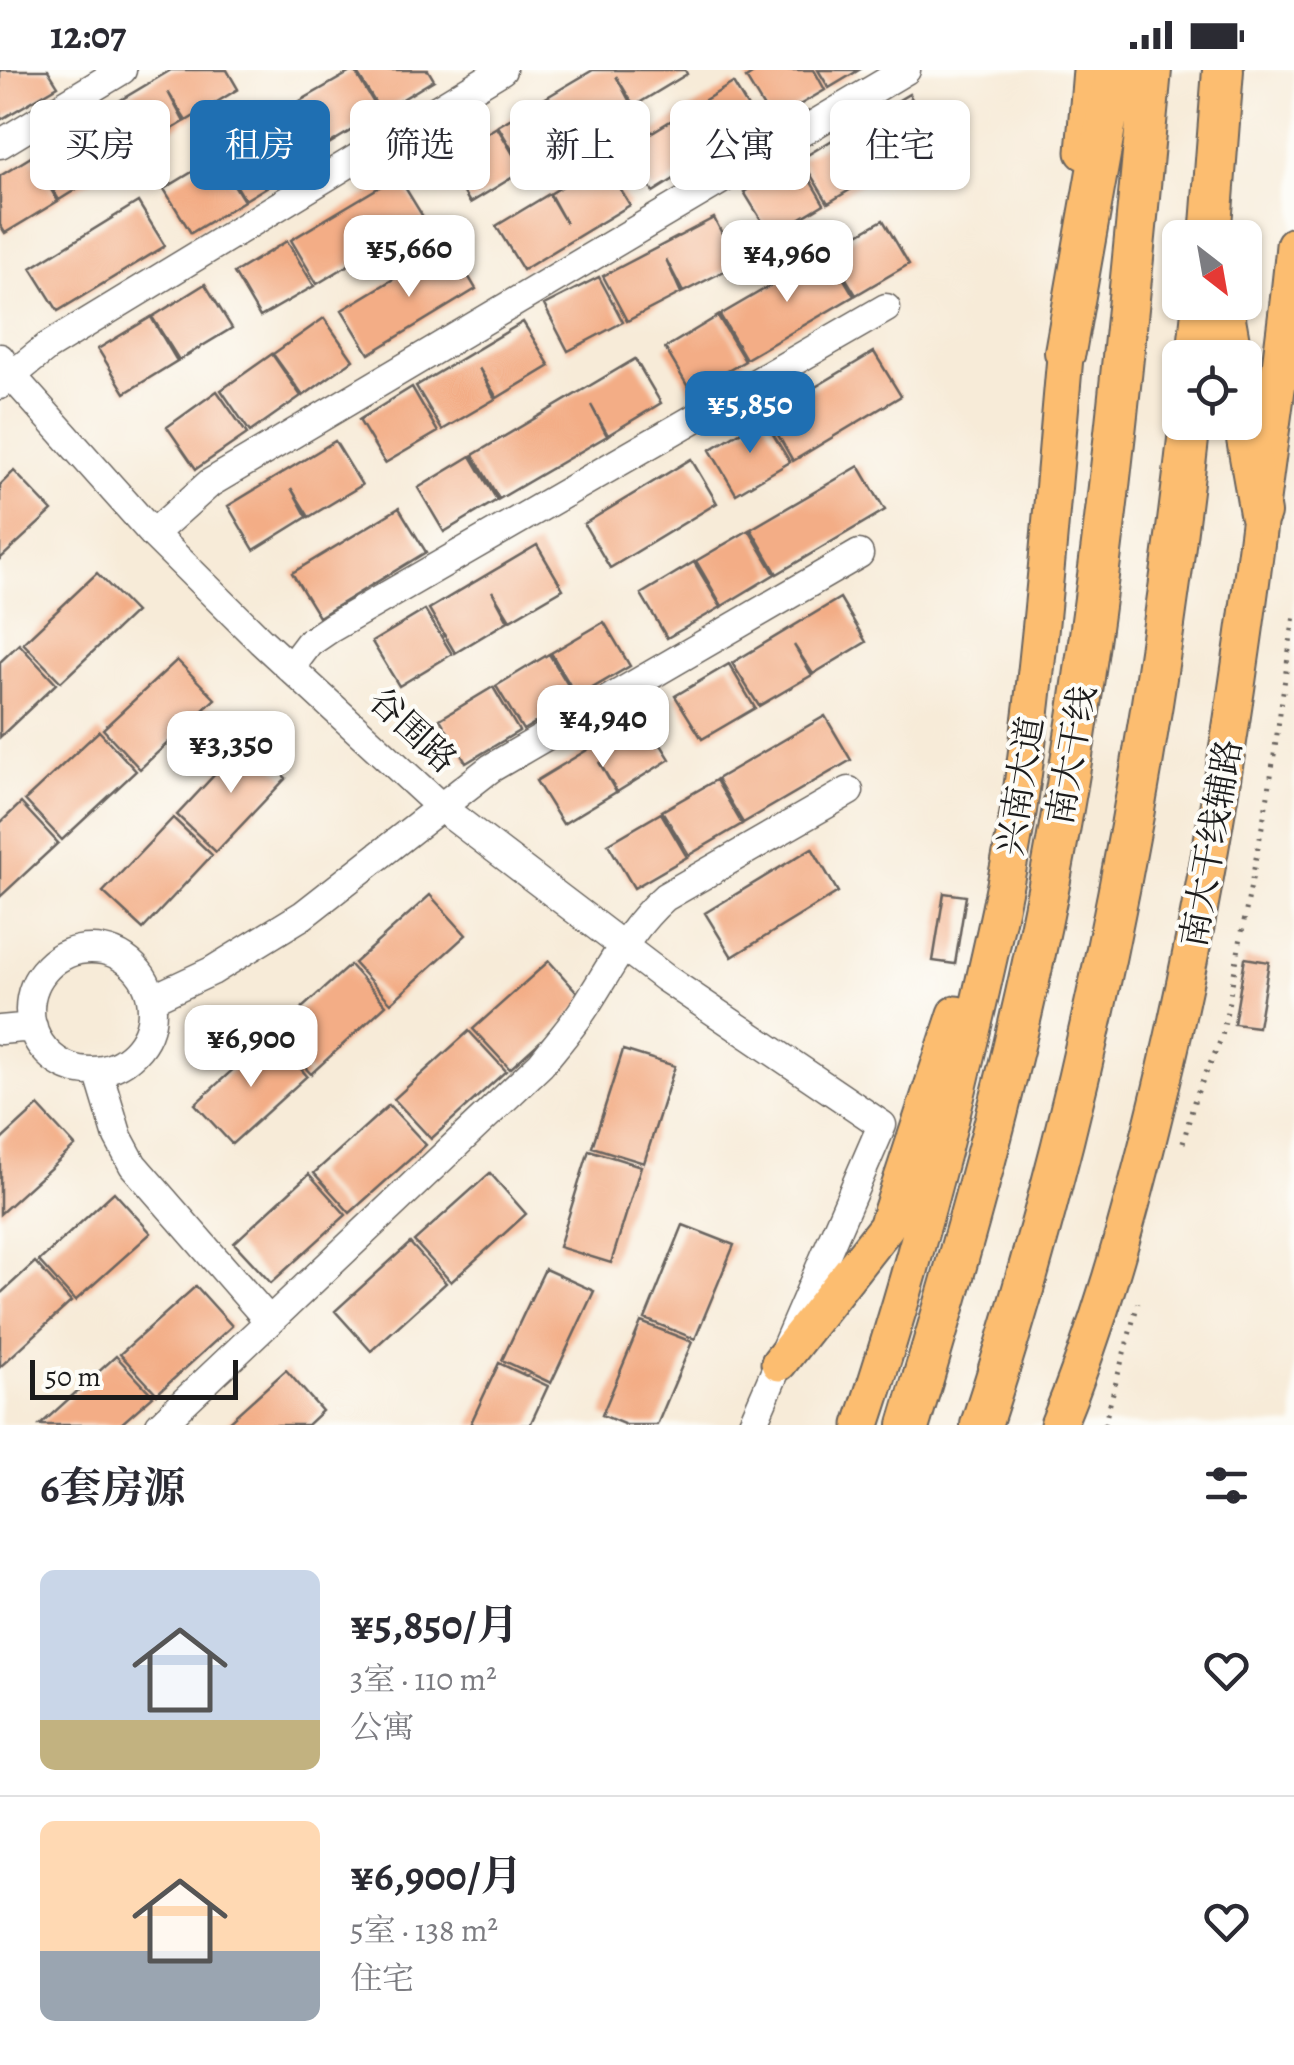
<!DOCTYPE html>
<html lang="zh">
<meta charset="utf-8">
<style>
body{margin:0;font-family:Alegreya,"Noto Serif SC",serif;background:#f2f2f3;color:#2b2b33;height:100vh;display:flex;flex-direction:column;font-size:38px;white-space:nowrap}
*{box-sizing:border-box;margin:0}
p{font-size:32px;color:#7c7c81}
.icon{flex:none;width:55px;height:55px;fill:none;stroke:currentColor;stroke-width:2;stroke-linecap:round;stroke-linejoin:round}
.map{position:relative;height:1355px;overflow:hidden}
.panel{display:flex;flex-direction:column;background:#fff;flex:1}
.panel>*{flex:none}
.guide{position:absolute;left:30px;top:30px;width:1235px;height:90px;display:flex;gap:20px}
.needle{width:65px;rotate:149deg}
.buttons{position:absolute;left:1162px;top:150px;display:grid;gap:20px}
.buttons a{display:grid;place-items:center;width:100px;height:100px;border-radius:15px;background:#fff;box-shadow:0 2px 8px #0004;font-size:50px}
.scale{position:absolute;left:30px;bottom:25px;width:208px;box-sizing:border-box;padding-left:10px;border:5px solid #1c1c1c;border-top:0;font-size:28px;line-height:35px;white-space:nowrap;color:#1c1c1c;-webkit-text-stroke:8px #fdfcf7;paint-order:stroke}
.price{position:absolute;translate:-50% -85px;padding:0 22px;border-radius:20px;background:#fff;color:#222;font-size:32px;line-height:65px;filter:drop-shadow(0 2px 5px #0008)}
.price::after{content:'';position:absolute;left:50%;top:60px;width:30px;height:22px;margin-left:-15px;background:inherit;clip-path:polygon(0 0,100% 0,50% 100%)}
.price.current{background:#1f6fb2;color:#fff}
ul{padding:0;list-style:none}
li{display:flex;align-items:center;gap:30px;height:250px;padding:0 40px}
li+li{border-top:2px solid #e1e1e2}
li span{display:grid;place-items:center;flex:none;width:280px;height:200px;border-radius:15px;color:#555}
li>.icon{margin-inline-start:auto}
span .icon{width:120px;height:120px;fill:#fffc;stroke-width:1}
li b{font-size:42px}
h2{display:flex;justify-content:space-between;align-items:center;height:120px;padding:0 40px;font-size:42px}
.pill{padding:0 35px;border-radius:15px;background:#fff;box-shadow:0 2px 8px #0004;font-size:35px;line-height:90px}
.pill.current{background:#1f6fb2;color:#fff}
.status{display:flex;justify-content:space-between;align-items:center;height:70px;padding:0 50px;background:#fff;direction:ltr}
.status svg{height:28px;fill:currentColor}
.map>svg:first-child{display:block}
.building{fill:#f3ad86}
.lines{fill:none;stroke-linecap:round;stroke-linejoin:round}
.minor-casing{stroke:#69645e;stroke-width:31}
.major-casing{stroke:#69645e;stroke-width:39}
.highway-casing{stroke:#69645e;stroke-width:44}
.path{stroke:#69645e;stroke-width:5;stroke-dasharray:2.5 8;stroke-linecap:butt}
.minor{stroke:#fff;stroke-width:28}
.major{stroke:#fcbd6f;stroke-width:35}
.highway{stroke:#fcbd6f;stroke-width:40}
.labels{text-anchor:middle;stroke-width:8;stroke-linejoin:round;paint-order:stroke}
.street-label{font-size:35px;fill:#1c1c1c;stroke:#fdfcf7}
</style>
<div class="status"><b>12:07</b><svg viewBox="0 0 49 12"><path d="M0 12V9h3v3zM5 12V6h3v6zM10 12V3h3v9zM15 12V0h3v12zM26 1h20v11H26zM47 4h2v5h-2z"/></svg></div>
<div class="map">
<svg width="1294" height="1355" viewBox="0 0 1294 1355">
<rect width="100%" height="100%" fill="#fdfcf7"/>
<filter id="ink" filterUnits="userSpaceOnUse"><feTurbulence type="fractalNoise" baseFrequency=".01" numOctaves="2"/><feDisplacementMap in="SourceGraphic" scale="20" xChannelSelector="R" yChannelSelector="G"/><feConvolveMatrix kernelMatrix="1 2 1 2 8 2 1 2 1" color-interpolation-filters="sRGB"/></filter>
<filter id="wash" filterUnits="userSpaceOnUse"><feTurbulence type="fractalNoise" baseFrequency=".0048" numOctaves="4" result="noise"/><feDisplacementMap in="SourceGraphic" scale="40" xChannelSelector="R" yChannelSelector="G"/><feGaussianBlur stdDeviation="2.25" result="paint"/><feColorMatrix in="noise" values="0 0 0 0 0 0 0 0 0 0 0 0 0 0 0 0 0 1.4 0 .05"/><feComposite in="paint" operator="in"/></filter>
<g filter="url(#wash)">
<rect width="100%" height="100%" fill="#f7ebd8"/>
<g id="blocks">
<!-- building -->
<path class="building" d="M0 0H48L58 16 0 50Z
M171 0H227L238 19 186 51 168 22 184 52 131 84 104 40Z
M354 0 380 43 327 75 300 31Z
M355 0H428L434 10 381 42Z
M593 0H685L687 4 634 36 616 6 632 36 524 100 498 56Z
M758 0H814L825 20 772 51 746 8Z
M818 0H859L829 18Z
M733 13 760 57 707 89 689 60 706 89 653 122 626 78Z
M909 24 935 68 882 100 856 56Z
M85 54 112 97 59 130 32 86Z
M271 54 298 98 245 130 219 86Z
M497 57 523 101 470 133 444 89Z
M854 57 881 101 828 133 801 89Z
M31 87 58 131 5 163 0 155V106Z
M217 87 244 131 191 163 164 119Z
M798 90 824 134 771 166 744 122Z
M603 91 630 135 523 200 496 156 549 124 566 153 550 124Z
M398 106 425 150 372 182 353 153 370 182 317 214 291 170Z
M138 132 165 176 58 241 31 198Z
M714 148 738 194 683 222 666 189 681 223 627 251 603 206Z
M883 150 909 194 856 225 829 181Z
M287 171 314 216 260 247 234 203Z
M450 175 476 219 369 284 342 240Z
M828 182 854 226 746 289 720 245Z
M599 207 623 252 568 281 544 235Z
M205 214 232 258 179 290 152 247Z
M718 246 745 291 691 322 665 278Z
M151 247 177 291 125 323 98 279Z
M324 248 353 290 303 326 273 284Z
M523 252 550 296 497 328 479 298 495 329 442 360 416 316Z
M874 282 901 326 793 391 767 346Z
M272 284 301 326 250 362 221 320Z
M635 289 661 333 608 365 591 335 607 366 499 429 473 385Z
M412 317 438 362 385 393 359 350Z
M217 321 247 364 196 399 167 357Z
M763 348 790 392 736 424 710 380Z
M335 371 362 415 309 447 291 418 307 447 254 480 228 436Z
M471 386 497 430 444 462 418 418Z
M691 389 717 433 610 498 584 454Z
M859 396 885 440 777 504 751 459Z
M14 401 52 441 0 489V415Z
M399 438 426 482 319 547 292 503Z
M749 460 775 504 722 536 696 491Z
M537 475 563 519 510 550 492 521 508 551 455 583 429 539Z
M694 492 721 537 667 568 641 524Z
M97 503 135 542 61 612 23 573Z
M840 528 866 572 813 604 794 575 812 605 759 636 732 593Z
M425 540 452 584 399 616 372 572Z
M604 552 630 596 577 627 551 583Z
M19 574 56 614 0 667V592Z
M549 584 576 628 523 660 496 616Z
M177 590 215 629 140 699 103 659Z
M729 594 755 638 702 669 675 626Z
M493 617 519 661 466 693 440 649Z
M643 646 670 689 617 722 599 692 616 722 563 754 536 711Z
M825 646 851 690 743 753 717 709Z
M99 661 136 701 62 770 25 730Z
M246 671 286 708 216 782 177 745Z
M716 710 742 754 689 785 662 741Z
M21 733 58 773 0 827V753Z
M661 743 687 787 634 818 608 774Z
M173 748 212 785 143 859 103 822Z
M812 778 838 822 732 887 705 843Z
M944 823 966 826 955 894 933 891Z
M430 825 466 865 391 933 354 893Z
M1245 888 1269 892 1258 957 1234 954Z
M549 891 585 931 510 999 473 959Z
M350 895 386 935 311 1004 274 963Z
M469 961 506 1001 431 1069 394 1029Z
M271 965 307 1006 232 1074 195 1034Z
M623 980 675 996 644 1093 592 1077Z
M389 1035 426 1075 350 1143 314 1103Z
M38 1036 75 1076 0 1144V1071Z
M589 1080 641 1096 611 1193 559 1177Z
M490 1103 526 1144 451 1212 414 1171Z
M309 1104 346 1145 271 1213 234 1173Z
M114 1122 151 1163 75 1231 39 1191Z
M683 1155 734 1175 695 1269 645 1249Z
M410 1173 446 1213 371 1281 335 1241Z
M35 1192 71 1232 0 1297V1224Z
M545 1199 594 1221 551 1313 502 1290Z
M196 1216 232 1256 157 1324 120 1284Z
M641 1252 692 1272 657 1355H626L602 1345Z
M116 1286 153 1326 120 1355H40Z
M499 1293 548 1316 530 1355H470Z
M286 1300 322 1341 307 1355H225Z"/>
</g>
</g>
<g filter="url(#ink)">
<use href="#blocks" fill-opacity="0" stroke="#69645e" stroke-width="2.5"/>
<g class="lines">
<!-- minor casing -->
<g class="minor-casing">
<path id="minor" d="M0 74 122 0
M0 288 11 305 153 464 261 571 443 739 665 908 882 1055 752 1355
M0 315 47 277 502 0
M153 464 210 413 906 0
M290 598 309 573 331 558 886 238
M30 940a61 61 0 1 1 122 0a61 61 0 1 1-122 0Z
M152 929 212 901 303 845 491 698 859 484
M0 960 33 957
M98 1001 118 1067 133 1095 269 1251
M160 1355 541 994C556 975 572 957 585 937 611 897 629 859 665 827L849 721"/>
</g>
<!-- major casing -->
<g class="major-casing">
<path id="major" d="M1084 82 1091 0
M779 1293 886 1157 956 944
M862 1355C907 1220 944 1084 976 945 992 876 1008 807 1019 737 1042 577 1053 415 1068 254
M1058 1355C1098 1259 1126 1159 1151 1059 1202 857 1234 653 1260 446 1271 356 1286 266 1294 175"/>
</g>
<!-- highway casing -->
<g class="highway-casing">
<path id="highway" d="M1210 168 1223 0
M1222 232 1232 288
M1065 282 1115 0
M1197 288 1203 232
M1244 352 1260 443
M909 1355C963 1177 1012 1003 1048 820 1101 549 1125 274 1151 0
M981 1355C1088 1030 1152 692 1190 352"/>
</g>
<!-- path -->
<path class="path" d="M1183 1073 1195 1028 1222 967 1269 720 1294 545
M1104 1355 1138 1233"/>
<!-- minor -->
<use href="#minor" class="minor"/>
<!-- major -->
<use href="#major" class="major"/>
<!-- highway -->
<use href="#highway" class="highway"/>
</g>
</g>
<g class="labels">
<!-- street labels -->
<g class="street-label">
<text transform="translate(413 660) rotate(43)" y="12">谷围路</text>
<text transform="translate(1071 685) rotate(-80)" y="12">南大干线</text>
<text transform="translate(1020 716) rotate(-81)" y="12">兴南大道</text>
<text transform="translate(1211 773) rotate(-80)" y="12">南大干线辅路</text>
</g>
</g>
</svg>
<div class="buttons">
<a><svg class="needle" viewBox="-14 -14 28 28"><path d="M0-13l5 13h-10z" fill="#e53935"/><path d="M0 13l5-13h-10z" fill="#7c7c81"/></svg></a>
<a><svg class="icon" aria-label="locate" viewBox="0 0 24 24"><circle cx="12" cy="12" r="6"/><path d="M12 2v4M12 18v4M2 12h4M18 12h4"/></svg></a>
</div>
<div class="scale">50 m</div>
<b class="price" style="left:409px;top:230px">¥5,660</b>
<b class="price" style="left:787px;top:235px">¥4,960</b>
<b class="price current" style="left:750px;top:386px">¥5,850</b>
<b class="price" style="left:603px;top:700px">¥4,940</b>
<b class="price" style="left:231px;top:726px">¥3,350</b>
<b class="price" style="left:251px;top:1020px">¥6,900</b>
<div class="guide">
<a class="pill">买房</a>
<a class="pill current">租房</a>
<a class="pill">筛选</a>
<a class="pill">新上</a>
<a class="pill">公寓</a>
<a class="pill">住宅</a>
</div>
</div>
<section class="panel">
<h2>6套房源<svg class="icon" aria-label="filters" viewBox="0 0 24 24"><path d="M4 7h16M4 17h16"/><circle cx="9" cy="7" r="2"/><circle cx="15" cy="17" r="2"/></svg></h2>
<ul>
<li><span style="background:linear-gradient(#c9d6e8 75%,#c2b280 0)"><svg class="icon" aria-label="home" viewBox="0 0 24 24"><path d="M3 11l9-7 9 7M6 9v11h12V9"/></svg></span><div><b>¥5,850/月</b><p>3室 · 110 m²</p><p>公寓</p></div><svg class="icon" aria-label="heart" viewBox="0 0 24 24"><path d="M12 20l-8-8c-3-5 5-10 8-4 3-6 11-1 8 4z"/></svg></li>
<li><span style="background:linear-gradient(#ffd9b3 65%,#9aa5b1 0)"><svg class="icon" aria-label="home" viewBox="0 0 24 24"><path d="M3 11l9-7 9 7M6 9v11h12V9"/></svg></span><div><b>¥6,900/月</b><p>5室 · 138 m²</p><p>住宅</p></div><svg class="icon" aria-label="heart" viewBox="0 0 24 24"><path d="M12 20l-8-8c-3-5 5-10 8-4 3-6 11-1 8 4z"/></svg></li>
</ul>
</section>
